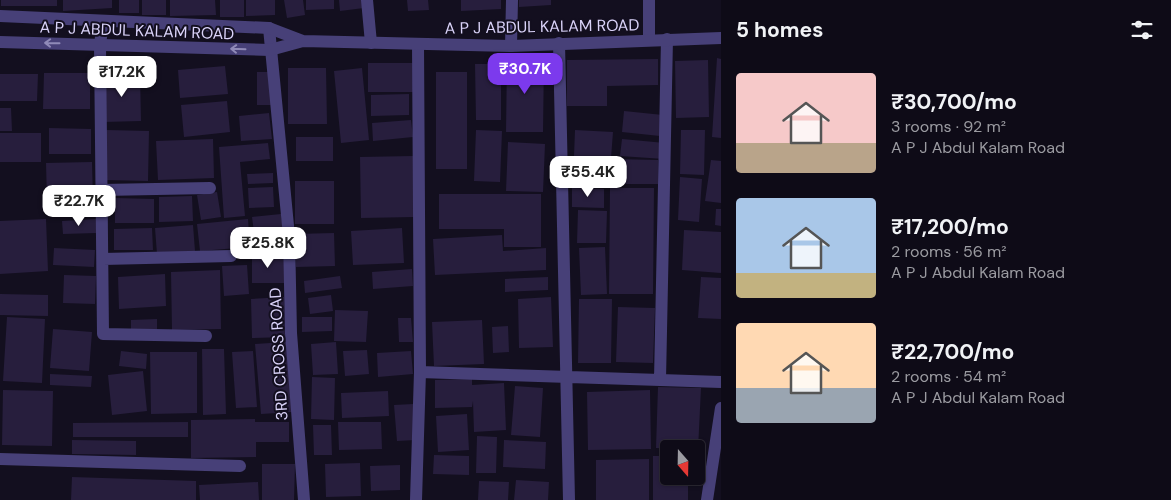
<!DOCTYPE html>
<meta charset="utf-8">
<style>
body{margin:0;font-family:"DM Sans",sans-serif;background:#171420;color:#f1f3f6;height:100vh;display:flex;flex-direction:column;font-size:19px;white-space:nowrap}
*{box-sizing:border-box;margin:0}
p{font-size:16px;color:#9b9ba1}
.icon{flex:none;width:28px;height:28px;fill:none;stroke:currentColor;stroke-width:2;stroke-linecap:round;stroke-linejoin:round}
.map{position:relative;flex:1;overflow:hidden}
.details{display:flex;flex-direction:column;background:#0e0b17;width:450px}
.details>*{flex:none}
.needle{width:32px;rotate:160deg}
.controls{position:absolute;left:660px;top:440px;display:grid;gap:10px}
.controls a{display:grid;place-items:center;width:45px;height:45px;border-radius:5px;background:#0e0b17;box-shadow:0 1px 4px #0004,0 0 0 1px #2e2b36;font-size:25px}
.price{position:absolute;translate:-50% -42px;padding:0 11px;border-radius:10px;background:#fff;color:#222;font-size:16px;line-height:32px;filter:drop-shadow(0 1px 2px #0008)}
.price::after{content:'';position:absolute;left:50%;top:30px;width:15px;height:11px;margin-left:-8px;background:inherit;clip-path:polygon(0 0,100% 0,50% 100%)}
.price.current{background:#7c3aed;color:#fff}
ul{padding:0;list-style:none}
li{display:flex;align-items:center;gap:15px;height:125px;padding:0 15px}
li span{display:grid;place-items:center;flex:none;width:140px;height:100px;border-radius:5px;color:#555}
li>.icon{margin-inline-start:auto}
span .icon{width:60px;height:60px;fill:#fffc;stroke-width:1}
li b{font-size:21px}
h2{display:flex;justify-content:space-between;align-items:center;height:60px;padding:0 15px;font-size:21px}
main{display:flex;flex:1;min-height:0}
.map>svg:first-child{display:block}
.building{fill:#271e3d}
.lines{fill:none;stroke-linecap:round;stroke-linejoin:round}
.minor{stroke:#474078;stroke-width:12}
.tertiary{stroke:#474078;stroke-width:12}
.oneway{stroke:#908ab8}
.labels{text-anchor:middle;stroke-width:4;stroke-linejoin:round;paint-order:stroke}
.street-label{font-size:16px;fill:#dad3f9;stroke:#130f1f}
</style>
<main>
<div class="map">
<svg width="721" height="500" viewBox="0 0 721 500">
<rect width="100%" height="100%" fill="#130f1f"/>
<!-- building -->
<path class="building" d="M1 0H57V6H1Z
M63 0H112V8L63 11Z
M119 0H139V13H119Z
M142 0H166V15H142Z
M170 0H215L216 15 170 16Z
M220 0H244V17H220Z
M246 0H275V15L246 16Z
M284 0H303L305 15 287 18Z
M306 0H334V9L306 10Z
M339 0H363L364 8 340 11Z
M407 0H428L429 10 408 11Z
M461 0H501V9L461 11Z
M519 0H551V5L519 7Z
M717 58 721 59V138L712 137Z
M507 59H544L543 132H506Z
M658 59V85L607 86V106H567V60Z
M708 60 709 117 676 118 675 61Z
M368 63H413V92H368Z
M475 64H501V120H476Z
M225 66 228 94 180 98 178 70Z
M288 68H326L327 124H288Z
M362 68 369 140 341 143 334 71Z
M257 72H272L273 105H257Z
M436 72H467V169H436Z
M44 73H90V109H43Z
M0 74H38L37 101H0Z
M140 74 141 121 103 122 102 75Z
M409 94V115L371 116V95Z
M227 101 230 132 184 137 181 105Z
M0 108H11L12 131H0Z
M624 111 663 115 660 136 622 132Z
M269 113 272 139 241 141 239 116Z
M411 120 413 137 373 141 372 123Z
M49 128 91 129V154H49Z
M106 130 149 131 148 181 105 180Z
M476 130 502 131 500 182 474 181Z
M575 130 613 132 611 158 574 156Z
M681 130H705L704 175 680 174Z
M0 133H41V162H0Z
M296 137H333V161H296Z
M213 139 214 178 158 180 156 141Z
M622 139 665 143 664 159 620 156Z
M508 142 545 144 543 192 506 191Z
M268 143 270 159 240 162 245 216 224 218 219 147Z
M413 156 414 217 361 218 360 157Z
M612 159 658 160V184H612Z
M711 160 721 161V203L705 201Z
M92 162 93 200 47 201 46 163Z
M608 166 609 184 579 185 578 167Z
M273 173V183L248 184 247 174Z
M680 177 702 179 699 222 678 220Z
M295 181H334V224H295Z
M273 187 274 207 249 208 248 188Z
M572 188 604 189V208L572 207Z
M610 188H654L653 294H609Z
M217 192 221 217 201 220 197 195Z
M439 194H541V247H504V229H439Z
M192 196 193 221 159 222V197Z
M115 198 154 199V223H115Z
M716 209H721V226L715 225Z
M578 210 607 211 606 243H577Z
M281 214 284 237 255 240 252 217Z
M46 219 48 271 0 274V221Z
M96 219V233L63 234 62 221Z
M248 219 250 247 200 251 197 224Z
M193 225 195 251 157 254 155 228Z
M152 228 153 250H114V229Z
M402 228 404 263 353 265 351 231Z
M684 230 721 232V273L682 270Z
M334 233 335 266 296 267 295 234Z
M502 235 503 251 546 248V270L435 275 433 239Z
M605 247 607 294 581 295 579 248Z
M54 248 95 250 94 267 53 265Z
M252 255 285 256V283H252Z
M247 265 249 294 224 296 222 266Z
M412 269 413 286 373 289 372 272Z
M220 270 221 329 172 330 171 272Z
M165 274 166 306 119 309 118 277Z
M64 275 96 276 95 304 63 303Z
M340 276 342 288 305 293 304 281Z
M548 277V290L505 292V279Z
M701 277 721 278V319L698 318Z
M0 294 48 295V316L0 315Z
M331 295 333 311 310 314 308 298Z
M284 297 285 337 252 338 251 299Z
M551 297 553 347 519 348 518 299Z
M579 299H612L611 363H578Z
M618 307 655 308 653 363 616 362Z
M335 310 368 311 366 342 334 341Z
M7 317 45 319 42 383 3 381Z
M302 317H332V331L302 332Z
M398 318H411L413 342H399Z
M157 319V330L131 332V320Z
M482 320 484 364 434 366 432 322Z
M508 326 509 352 493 353 492 327Z
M53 329 92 332 89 371 50 368Z
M286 342 292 412 261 414 255 344Z
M336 342 338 374 313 375 311 344Z
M202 349H224L226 414 203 415Z
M367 350 369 374 345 376 343 351Z
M121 351 147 354 146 369 119 366Z
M253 351 257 407 236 408 232 352Z
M411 351 413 374 378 377 377 353Z
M150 352H197V413L151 414Z
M143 371 147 411 112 415 108 375Z
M50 374 92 376 91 387 50 385Z
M312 377 335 378 334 420 311 419Z
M472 379V385L504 383 506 430 474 432 473 401 472 407 435 408V380Z
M515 386 543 388 540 437 511 435Z
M658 387 701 388 698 450 656 448Z
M3 390 53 391 52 446 2 445Z
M650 390 651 449 588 450 587 392Z
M388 391 389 416 342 418 341 393Z
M413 404 415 440 397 441 394 405Z
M467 414 469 450 438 452 436 416Z
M255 419V422H289V442H256V457L191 458V420Z
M188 422V437H73V423Z
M338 422H381L382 449 339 450Z
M313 425H331L332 455H314Z
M477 436 497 437 496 473H476Z
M72 440 136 441V455L72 454Z
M504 440 546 442 545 469 503 467Z
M434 455 469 456V475L433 474Z
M653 456H669V476H688V500H653Z
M649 459V500H596V460Z
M360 463 361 496 326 497 325 464Z
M262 464H295L294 500H262Z
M400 465V490L371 491 370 466Z
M72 477 196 481V500H71Z
M516 480 549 482 548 500H514Z
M479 481 509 482 508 500H478Z
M258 482 259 500H200L199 485Z"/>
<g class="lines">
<!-- minor -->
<path class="minor" d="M367 0 371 43
M649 0V40
M103 21 100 45 103 334 206 336
M269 28 289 236 291 333 304 500
M559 43 569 500
M511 46 512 0
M102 190 210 188
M103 259 231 256
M420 372 721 382
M660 380 667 39
M0 459 240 466
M416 500 420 372 418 44
M707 500 721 408"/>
<!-- tertiary -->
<path class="tertiary" d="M0 16 269 28 303 41
M0 42 270 50 303 41 511 46 721 38"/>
</g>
<!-- one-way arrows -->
<defs><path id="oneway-shaft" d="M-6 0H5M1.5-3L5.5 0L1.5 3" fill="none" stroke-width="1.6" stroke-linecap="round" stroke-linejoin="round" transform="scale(1.25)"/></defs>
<g class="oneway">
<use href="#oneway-shaft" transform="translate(52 43) rotate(-179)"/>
<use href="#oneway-shaft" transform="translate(238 49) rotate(-178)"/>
</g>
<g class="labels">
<!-- street labels -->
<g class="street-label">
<text transform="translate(542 26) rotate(-1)" y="6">A P J ABDUL KALAM ROAD</text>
<text transform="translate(137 30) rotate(2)" y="6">A P J ABDUL KALAM ROAD</text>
<text transform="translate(278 354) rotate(-93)" y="6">3RD CROSS ROAD</text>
</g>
</g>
</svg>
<div class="controls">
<a><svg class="needle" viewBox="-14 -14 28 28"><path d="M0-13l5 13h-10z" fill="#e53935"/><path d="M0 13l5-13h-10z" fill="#9b9ba1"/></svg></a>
</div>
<b class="price current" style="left:525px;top:95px">₹30.7K</b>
<b class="price" style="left:122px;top:98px">₹17.2K</b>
<b class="price" style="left:588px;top:198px">₹55.4K</b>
<b class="price" style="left:79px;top:227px">₹22.7K</b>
<b class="price" style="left:268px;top:269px">₹25.8K</b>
</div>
<section class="details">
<h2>5 homes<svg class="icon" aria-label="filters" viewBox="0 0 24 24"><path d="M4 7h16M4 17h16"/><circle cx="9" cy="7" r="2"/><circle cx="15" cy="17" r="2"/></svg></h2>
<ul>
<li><span style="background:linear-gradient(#f6c9c9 70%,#b9a48a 0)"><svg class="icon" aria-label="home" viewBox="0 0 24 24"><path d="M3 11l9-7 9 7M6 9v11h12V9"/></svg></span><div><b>₹30,700/mo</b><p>3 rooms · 92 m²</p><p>A P J Abdul Kalam Road</p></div></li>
<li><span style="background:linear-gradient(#a9c7e8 75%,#c2b280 0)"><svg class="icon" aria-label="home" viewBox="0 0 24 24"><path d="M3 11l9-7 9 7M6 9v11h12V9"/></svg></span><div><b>₹17,200/mo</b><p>2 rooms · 56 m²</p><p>A P J Abdul Kalam Road</p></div></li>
<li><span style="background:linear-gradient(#ffd9b3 65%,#9aa5b1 0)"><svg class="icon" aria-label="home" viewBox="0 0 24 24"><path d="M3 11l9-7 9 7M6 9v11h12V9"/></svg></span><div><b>₹22,700/mo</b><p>2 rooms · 54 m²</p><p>A P J Abdul Kalam Road</p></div></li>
</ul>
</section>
</main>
